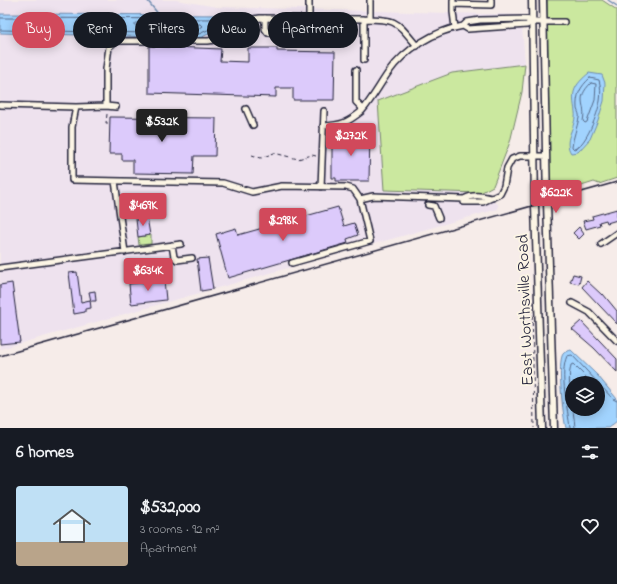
<!DOCTYPE html>
<meta charset="utf-8">
<style>
body{margin:0;font-family:"Indie Flower",sans-serif;background:#20242c;color:#f1f3f6;height:100vh;display:flex;flex-direction:column;font-size:15px;white-space:nowrap}
*{box-sizing:border-box;margin:0}
p{font-size:13px;color:#9ea1a6}
.icon{flex:none;width:22px;height:22px;fill:none;stroke:currentColor;stroke-width:2;stroke-linecap:round;stroke-linejoin:round}
.map{position:relative;height:428px;overflow:hidden}
.sheet{display:flex;flex-direction:column;background:#171b24;flex:1}
.sheet>*{flex:none}
.banner{position:absolute;left:12px;top:12px;width:400px;height:36px;display:flex;gap:8px}
.fabs{position:absolute;left:565px;top:376px;display:grid;gap:8px}
.fabs a{display:grid;place-items:center;width:40px;height:40px;border-radius:50%;background:#171b24;box-shadow:0 2px 10px #0003;font-size:20px}
.price{position:absolute;translate:-50% -34px;padding:0 9px;border-radius:4px;background:#d1495b;color:#fff;font-size:13px;line-height:26px;filter:drop-shadow(0 1px 2px #0008)}
.price::after{content:'';position:absolute;left:50%;top:24px;width:12px;height:9px;margin-left:-6px;background:inherit;clip-path:polygon(0 0,100% 0,50% 100%)}
.price.on{background:#222;color:#fff}
ul{padding:0;list-style:none}
li{display:flex;align-items:center;gap:12px;height:100px;padding:0 16px}
li+li{border-top:1px solid #363941}
li span{display:grid;place-items:center;flex:none;width:112px;height:80px;border-radius:4px;color:#555}
li>.icon{margin-inline-start:auto}
span .icon{width:48px;height:48px;fill:#fffc;stroke-width:1}
li b{font-size:17px}
h2{display:flex;justify-content:space-between;align-items:center;height:48px;padding:0 16px;font-size:17px}
.chip{padding:0 14px;border-radius:18px;background:#171b24;box-shadow:0 2px 10px #0003;font-size:14px;line-height:36px}
.chip.on{background:#d1495b;color:#fff}
.map>svg:first-child{display:block}
.built{fill:#eee2ee}
.green{fill:#cbe89f;stroke:#76856d}
.water{fill:#a1d3fe;stroke:#6e8cb0;fill-rule:evenodd}
.lines{fill:none;stroke-linecap:round;stroke-linejoin:round}
.shore{stroke:#556989;stroke-width:1}
.stream{stroke:#6e8cb0;stroke-width:1.5}
.building{fill:#dccafb;stroke:#22223b}
.minor-casing{stroke:#22223b;stroke-width:8}
.major-casing{stroke:#22223b;stroke-width:9}
.path{stroke:#22223b;stroke-width:1;stroke-dasharray:4 3;stroke-linecap:butt}
.minor{stroke:#fcf5e5;stroke-width:5}
.major{stroke:#fcf5e5;stroke-width:6}
.rail{stroke:#22223b;stroke-width:1.5}
.labels{text-anchor:middle;stroke-width:3.5;stroke-linejoin:round;paint-order:stroke}
.street-label{font-size:17px;fill:#22223b;stroke:#fcf5e5}
</style>
<div class="map">
<svg width="617" height="428" viewBox="0 0 617 428">
<rect width="100%" height="100%" fill="#f6ece9"/>
<filter id="ink" filterUnits="userSpaceOnUse"><feTurbulence type="fractalNoise" baseFrequency=".025" numOctaves="2"/><feDisplacementMap in="SourceGraphic" scale="8" xChannelSelector="R" yChannelSelector="G"/><feConvolveMatrix kernelMatrix="1 2 1 2 8 2 1 2 1" color-interpolation-filters="sRGB"/></filter>
<g filter="url(#ink)">
<!-- built -->
<path class="built" d="M0 0H176L217 7 521 15 525 64 452 73 385 190 480 193 498 204V209L0 349Z"/>
<!-- green -->
<path class="green" d="M547 0H602L617 10V178L599 184 594 182 550 196Z
M525 64 522 92 510 142 493 186 480 193 384 190 378 101 452 73Z
M151 235V244L139 245 138 237Z"/>
<!-- water -->
<path class="water" d="M0 14 234 15V22L200 38 0 33Z
M589 73 602 75 605 83 604 101 598 120 590 139 578 152 571 153C563 141 574 130 575 117 576 111 572 101 574 92 576 84 583 78 589 73Z
M571 350 598 376 617 399V421L608 428H566C563 417 557 362 563 354 565 351 569 351 571 350ZM572 383H598V409H572Z"/>
<g class="lines">
<!-- shore -->
<path class="shore" d="M0 18 222 19 224 21 223 23 199 34 0 30
M137 23 200 24 202 26 198 29 137 27 135 25Z
M590 78 599 80C601 86 601 95 600 101 598 113 586 146 574 149L572 147C573 137 577 128 579 118 580 115 578 112 577 109 576 95 580 87 590 78Z
M591 83 596 84 595 100 587 122 585 123 583 121C587 104 574 100 591 83Z
M570 428C568 410 559 373 567 356L572 355 613 399 617 401
M575 428C574 408 566 384 571 365L573 364 592 383"/>
<!-- stream -->
<path class="stream" d="M147 0 159 15
M608 0 617 6"/>
</g>
<!-- building -->
<path class="building" d="M149 46 221 49 220 61 248 62V48H277V51L335 52 334 100H293V88H276V97L149 93Z
M110 117 216 118 215 156H194L193 174 133 173V160H122V154H109Z
M336 132H370L369 181H336V178H332V142H336Z
M338 207 344 226 354 223 358 235 347 239 348 243 228 278 216 234 236 228 238 235Z
M617 209V220L607 223 606 220 599 222 600 225 586 229 583 221 593 219 592 216Z
M147 217 150 235 138 237 136 219Z
M579 227 584 234 579 239 573 233Z
M208 258 213 289 201 291 197 259Z
M77 272 81 302 90 300 91 308 85 309V312L74 314 69 273Z
M573 274 581 276 579 284 570 282Z
M164 280 166 300 131 304 129 284Z
M587 281 602 295 603 294 617 311V324L582 287Z
M12 283 20 342 0 344V285Z
M95 291 96 301H91L89 292Z
M581 321 617 359V372L594 348 572 329Z"/>
<g class="lines">
<!-- minor casing -->
<g class="minor-casing">
<path id="minor" d="M309 0V34
M453 0V12L455 28
M453 4 491 5V0
M265 18V29L268 33 344 35
M364 19C397 19 396 21 417 46
M370 19V0
M530 22 527 25 468 29 463 26 467 22 480 20 527 19 530 22H564
M0 105 76 107
M106 106 76 107 72 127V180L223 183 252 192 282 186 346 187 353 189 360 199 373 196 464 199C473 194 482 196 492 198
M116 107 106 106V69L109 47 116 41H208L234 37 247 20 260 18 364 19V60
M246 109 253 125
M362 111C372 99 379 86 388 73 405 49 434 31 463 26
M323 126C342 125 347 123 362 111L361 107 356 102V70
M115 181 125 252
M321 187 324 111
M464 199V202H483L500 194 504 186 507 168 512 159 520 156H546
M428 205 434 206 439 218
M601 244 617 233
M172 245 174 257 177 260 192 258
M292 263 370 241 360 199
M0 268 181 244
M572 303 589 312 617 341"/>
</g>
<!-- major casing -->
<g class="major-casing">
<path id="major" d="M532 0 535 206 542 428
M543 0 547 202 554 428"/>
</g>
<!-- path -->
<path class="path" d="M107 114 106 123H110
M252 155 261 158 274 153 298 159 312 155 316 156
M532 301 534 428"/>
<!-- minor -->
<use href="#minor" class="minor"/>
<!-- major -->
<use href="#major" class="major"/>
<!-- rail -->
<path class="rail" d="M0 356 617 182"/>
</g>
</g>
<g class="labels">
<!-- street labels -->
<g class="street-label">
<text transform="translate(524 310) rotate(-92)" y="6">East Worthsville Road</text>
</g>
</g>
</svg>
<div class="fabs">
<a><svg class="icon" aria-label="layers" viewBox="0 0 24 24"><path d="M12 4l9 5-9 5-9-5zM3 14l9 5 9-5"/></svg></a>
</div>
<b class="price on" style="left:162px;top:143px">$532K</b>
<b class="price" style="left:351px;top:157px">$272K</b>
<b class="price" style="left:556px;top:214px">$622K</b>
<b class="price" style="left:143px;top:227px">$469K</b>
<b class="price" style="left:283px;top:242px">$298K</b>
<b class="price" style="left:148px;top:292px">$634K</b>
<div class="banner">
<a class="chip on">Buy</a>
<a class="chip">Rent</a>
<a class="chip">Filters</a>
<a class="chip">New</a>
<a class="chip">Apartment</a>
</div>
</div>
<section class="sheet">
<h2>6 homes<svg class="icon" aria-label="filters" viewBox="0 0 24 24"><path d="M4 7h16M4 17h16"/><circle cx="9" cy="7" r="2"/><circle cx="15" cy="17" r="2"/></svg></h2>
<ul>
<li><span style="background:linear-gradient(#bfe0f5 70%,#b9a48a 0)"><svg class="icon" aria-label="home" viewBox="0 0 24 24"><path d="M3 11l9-7 9 7M6 9v11h12V9"/></svg></span><div><b>$532,000</b><p>3 rooms · 92 m²</p><p>Apartment</p></div><svg class="icon" aria-label="heart" viewBox="0 0 24 24"><path d="M12 20l-8-8c-3-5 5-10 8-4 3-6 11-1 8 4z"/></svg></li>
</ul>
</section>
